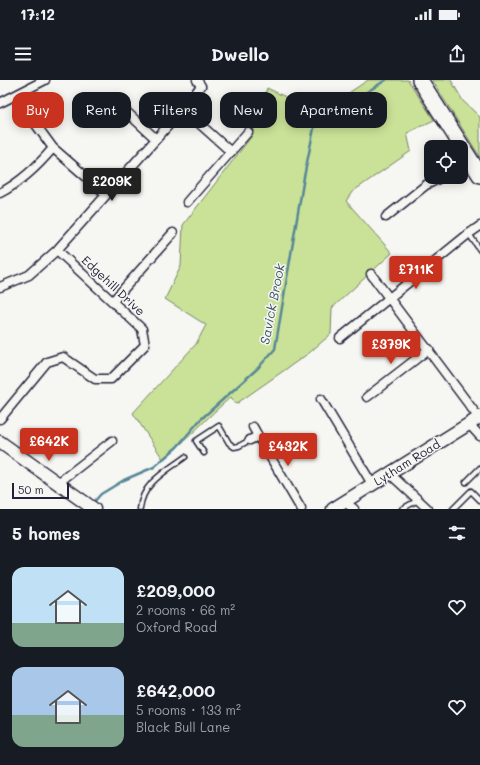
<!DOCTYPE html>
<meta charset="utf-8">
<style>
body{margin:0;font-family:Mali,sans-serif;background:#242831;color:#f1f3f6;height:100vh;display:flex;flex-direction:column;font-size:15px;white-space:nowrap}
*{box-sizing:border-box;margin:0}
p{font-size:13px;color:#9ea1a6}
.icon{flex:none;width:22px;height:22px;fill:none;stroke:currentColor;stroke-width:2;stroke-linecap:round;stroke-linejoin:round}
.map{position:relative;height:429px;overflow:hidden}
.drawer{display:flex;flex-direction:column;background:#171b24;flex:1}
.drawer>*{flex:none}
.top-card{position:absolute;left:12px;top:12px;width:456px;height:36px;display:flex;gap:8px}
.fabs{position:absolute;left:424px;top:60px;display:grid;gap:8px}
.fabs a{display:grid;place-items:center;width:44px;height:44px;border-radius:8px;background:#171b24;box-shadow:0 2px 10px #0003;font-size:20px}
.scale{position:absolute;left:12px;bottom:10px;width:57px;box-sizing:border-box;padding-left:4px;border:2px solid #22223b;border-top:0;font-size:11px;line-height:14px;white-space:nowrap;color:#22223b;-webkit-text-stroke:3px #f6f6f2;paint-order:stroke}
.price{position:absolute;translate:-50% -34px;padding:0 9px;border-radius:4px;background:#c8321e;color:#fff;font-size:13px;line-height:26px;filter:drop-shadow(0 1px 2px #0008)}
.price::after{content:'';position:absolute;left:50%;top:24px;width:12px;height:9px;margin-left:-6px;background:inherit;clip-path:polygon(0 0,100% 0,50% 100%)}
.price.on{background:#222;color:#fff}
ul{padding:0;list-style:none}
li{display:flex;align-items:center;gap:12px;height:100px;padding:0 12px}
li span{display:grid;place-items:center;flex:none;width:112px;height:80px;border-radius:12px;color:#555}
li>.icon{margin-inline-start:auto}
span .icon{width:48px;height:48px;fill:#fffc;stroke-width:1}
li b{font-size:17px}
h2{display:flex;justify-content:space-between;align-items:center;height:48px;padding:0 12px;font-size:17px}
.tag{padding:0 14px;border-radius:12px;background:#171b24;box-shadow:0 2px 10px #0003;font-size:14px;line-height:36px}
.tag.on{background:#c8321e;color:#fff}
.status{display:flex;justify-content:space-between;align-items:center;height:28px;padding:0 20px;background:#171b24;direction:ltr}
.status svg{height:11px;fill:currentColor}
header{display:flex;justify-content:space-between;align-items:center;height:52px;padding:0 12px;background:#171b24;font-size:18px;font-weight:700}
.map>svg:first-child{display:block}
.green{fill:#cae297;stroke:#768269}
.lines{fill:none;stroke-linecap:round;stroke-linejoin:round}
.stream{stroke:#578797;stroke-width:2.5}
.lane-casing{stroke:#22223b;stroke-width:7}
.street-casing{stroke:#22223b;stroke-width:11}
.secondary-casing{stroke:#22223b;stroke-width:15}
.highway-casing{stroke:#22223b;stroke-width:18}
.lane{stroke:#f6f6f2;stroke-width:4}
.street{stroke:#f6f6f2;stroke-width:8}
.secondary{stroke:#f6f6f2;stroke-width:12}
.highway{stroke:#f6f6f2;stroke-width:15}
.labels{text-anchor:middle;stroke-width:3;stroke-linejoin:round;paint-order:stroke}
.street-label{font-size:12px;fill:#22223b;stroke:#f6f6f2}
.water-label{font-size:13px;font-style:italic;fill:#3c5569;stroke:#f6f6f2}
</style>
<div class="status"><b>17:12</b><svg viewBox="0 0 49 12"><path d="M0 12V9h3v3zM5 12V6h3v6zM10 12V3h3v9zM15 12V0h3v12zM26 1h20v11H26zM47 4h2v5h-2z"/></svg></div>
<header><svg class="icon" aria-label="menu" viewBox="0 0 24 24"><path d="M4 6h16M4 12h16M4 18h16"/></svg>Dwello<svg class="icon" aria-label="share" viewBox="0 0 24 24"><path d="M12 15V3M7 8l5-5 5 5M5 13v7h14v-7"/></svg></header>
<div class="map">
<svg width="480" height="429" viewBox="0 0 480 429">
<rect width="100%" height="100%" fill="#f6f6f2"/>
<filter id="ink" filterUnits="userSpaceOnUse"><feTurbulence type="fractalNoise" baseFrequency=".025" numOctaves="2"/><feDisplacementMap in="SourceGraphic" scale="8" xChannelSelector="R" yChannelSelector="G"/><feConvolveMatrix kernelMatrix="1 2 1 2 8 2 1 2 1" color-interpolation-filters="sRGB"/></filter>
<g filter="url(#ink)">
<!-- green -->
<path class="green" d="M368 0H408L434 40 407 53 411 71 352 112 346 121 392 173 332 228 331 254 309 273 236 324 231 317C207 337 188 360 163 379L133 333 196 264 206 245 165 219 181 186 183 145 251 57 267 8 319 33Z
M432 0H451L463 21 480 37V77Z"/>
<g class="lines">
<!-- stream -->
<path class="stream" d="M92 424 101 414 124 400 154 387 177 367 200 340 258 288 275 269 304 97 314 48 320 41 386 0"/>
<!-- lane casing -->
<g class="lane-casing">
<path id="lane" d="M469 154 480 170
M204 373 196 361 219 346 229 363 234 367 239 366 250 360
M466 402 480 388
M140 429C142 403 166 391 185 377
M402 429 418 420
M453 429 471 411 480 420"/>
</g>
<!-- street casing -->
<g class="street-casing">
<path id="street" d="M15 16 53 68 106 114
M0 23 45 0
M117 23 156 59
M183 29 231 72
M461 87 472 82
M0 113C21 102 38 86 53 68
M187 122 248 52
M386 137 426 105 442 97
M371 194 479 338
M0 207 29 195 57 170 183 29 201 6 197 0
M113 221 173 153
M340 258 467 155 480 146
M367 317 429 269
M321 319 372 404
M0 339 47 282 63 277 95 299H111L145 265 142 249 57 170
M469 344 480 356
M258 356 301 429
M250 360 258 356 253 347
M389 393 428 429
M58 403 112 361
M345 422 354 429"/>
</g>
<!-- secondary casing -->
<g class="secondary-casing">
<path id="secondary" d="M0 362 94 429
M333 429 480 337"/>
</g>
<!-- highway casing -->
<g class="highway-casing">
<path id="highway" d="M420 0 480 95"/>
</g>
<!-- lane -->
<use href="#lane" class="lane"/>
<!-- street -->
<use href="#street" class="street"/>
<!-- secondary -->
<use href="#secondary" class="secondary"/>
<!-- highway -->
<use href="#highway" class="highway"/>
</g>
</g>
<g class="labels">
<!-- street labels -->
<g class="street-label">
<text transform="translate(113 206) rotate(43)" y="4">Edgehill Drive</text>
<text transform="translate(407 383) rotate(-32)" y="4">Lytham Road</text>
</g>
<!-- water labels -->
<g class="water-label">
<text transform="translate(272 224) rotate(-79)" y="5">Savick Brook</text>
</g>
</g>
</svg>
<div class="fabs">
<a><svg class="icon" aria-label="locate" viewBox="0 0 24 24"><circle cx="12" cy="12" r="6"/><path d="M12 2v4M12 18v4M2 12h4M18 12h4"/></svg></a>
</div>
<div class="scale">50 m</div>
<b class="price on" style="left:112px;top:122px">£209K</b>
<b class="price" style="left:416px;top:210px">£711K</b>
<b class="price" style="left:391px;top:285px">£379K</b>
<b class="price" style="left:49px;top:382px">£642K</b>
<b class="price" style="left:288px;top:387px">£432K</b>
<div class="top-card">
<a class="tag on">Buy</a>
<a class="tag">Rent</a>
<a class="tag">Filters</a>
<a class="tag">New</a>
<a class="tag">Apartment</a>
</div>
</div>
<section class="drawer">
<h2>5 homes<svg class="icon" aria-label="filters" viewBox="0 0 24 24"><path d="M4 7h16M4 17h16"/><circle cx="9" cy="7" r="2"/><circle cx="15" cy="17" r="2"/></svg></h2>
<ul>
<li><span style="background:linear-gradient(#bfe0f5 70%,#7fa58c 0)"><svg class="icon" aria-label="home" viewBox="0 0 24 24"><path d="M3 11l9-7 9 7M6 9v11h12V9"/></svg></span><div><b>£209,000</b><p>2 rooms · 66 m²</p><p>Oxford Road</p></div><svg class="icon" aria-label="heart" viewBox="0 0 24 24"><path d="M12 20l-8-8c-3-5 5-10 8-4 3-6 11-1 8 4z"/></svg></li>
<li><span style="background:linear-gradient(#a9c7e8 60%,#7fa58c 0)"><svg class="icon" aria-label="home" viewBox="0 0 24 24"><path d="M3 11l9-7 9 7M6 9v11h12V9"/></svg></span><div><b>£642,000</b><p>5 rooms · 133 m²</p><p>Black Bull Lane</p></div><svg class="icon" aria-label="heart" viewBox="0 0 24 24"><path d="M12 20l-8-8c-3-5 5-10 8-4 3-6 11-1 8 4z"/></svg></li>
</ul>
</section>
